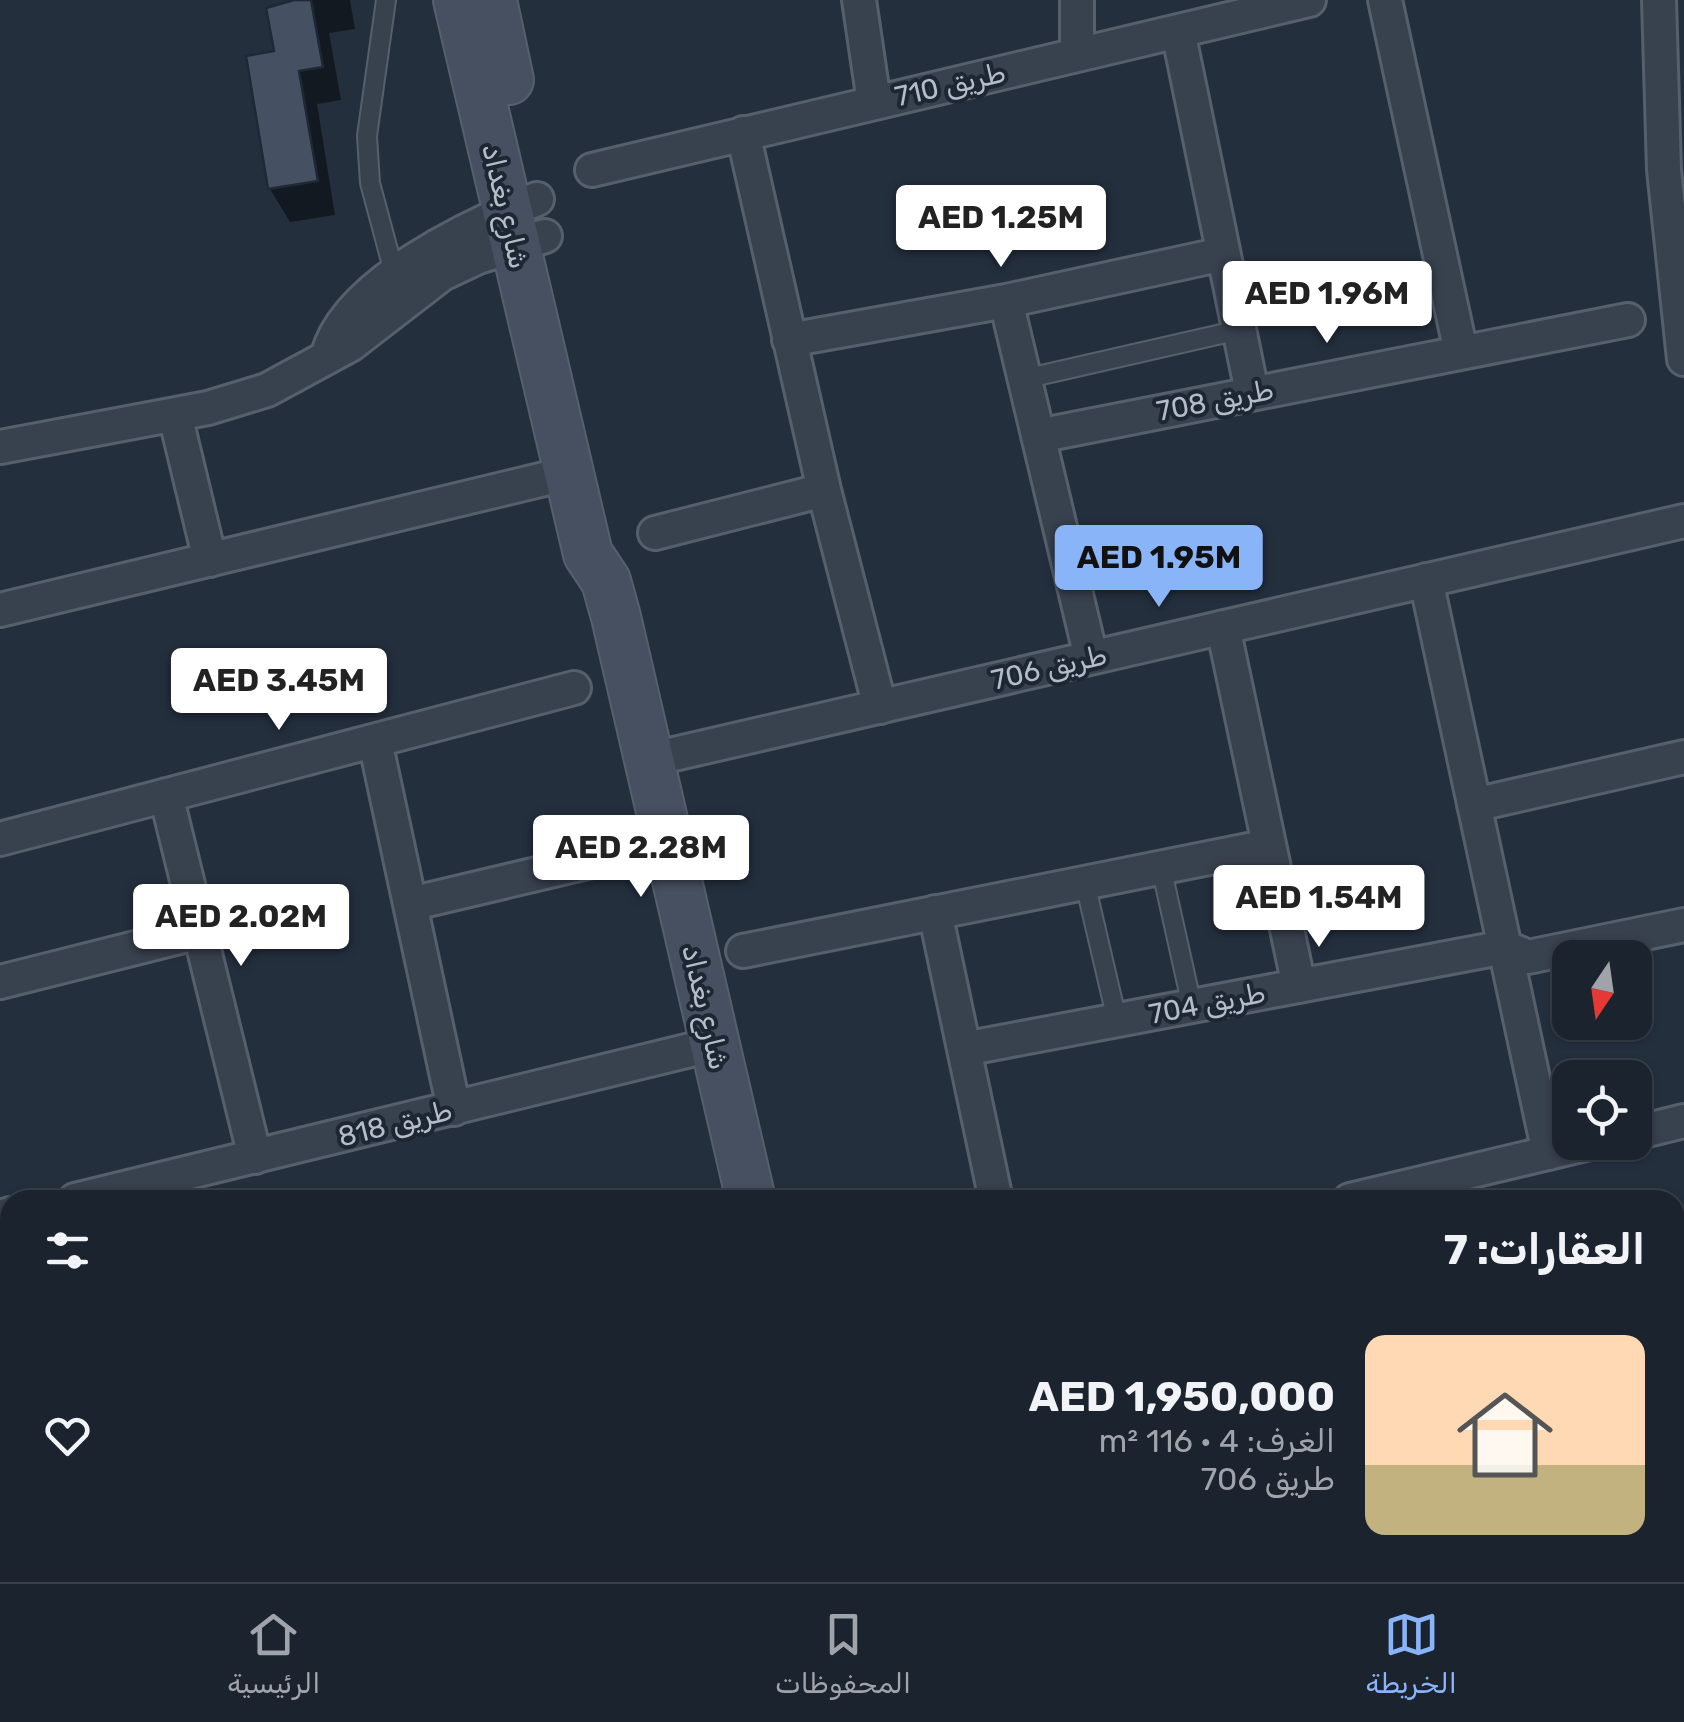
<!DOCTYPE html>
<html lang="ar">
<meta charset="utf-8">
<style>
body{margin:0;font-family:Rubik,Vazirmatn,sans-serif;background:#282f3a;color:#f1f3f6;direction:rtl;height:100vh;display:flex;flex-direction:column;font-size:38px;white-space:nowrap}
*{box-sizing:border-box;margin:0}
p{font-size:32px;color:#a0a4aa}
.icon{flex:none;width:55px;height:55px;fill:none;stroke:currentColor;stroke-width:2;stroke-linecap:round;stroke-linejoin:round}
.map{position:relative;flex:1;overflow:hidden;direction:ltr}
.panel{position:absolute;left:0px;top:1190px;width:1685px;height:392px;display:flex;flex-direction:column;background:#1b232e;border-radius:30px 30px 0 0;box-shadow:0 2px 8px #0004,0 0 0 2px #39404a;direction:rtl}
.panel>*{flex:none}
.needle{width:65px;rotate:193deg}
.fabs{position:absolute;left:1552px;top:940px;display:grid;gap:20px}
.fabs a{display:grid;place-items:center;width:100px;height:100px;border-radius:20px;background:#1b232e;box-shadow:0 2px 8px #0004,0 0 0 2px #39404a;font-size:50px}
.price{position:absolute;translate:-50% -85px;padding:0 22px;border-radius:10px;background:#fff;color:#222;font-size:32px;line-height:65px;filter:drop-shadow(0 2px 5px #0008)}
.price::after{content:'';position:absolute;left:50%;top:60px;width:30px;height:22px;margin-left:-15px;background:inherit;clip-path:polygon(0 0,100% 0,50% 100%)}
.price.selected{background:#8ab4f8;color:#111}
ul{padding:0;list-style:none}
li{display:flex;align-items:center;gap:30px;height:250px;padding:0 40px}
li span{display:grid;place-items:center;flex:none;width:280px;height:200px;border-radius:20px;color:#555}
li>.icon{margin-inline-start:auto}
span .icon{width:120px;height:120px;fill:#fffc;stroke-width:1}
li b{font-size:42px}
h2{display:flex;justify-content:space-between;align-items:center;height:120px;padding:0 40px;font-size:42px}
.menu{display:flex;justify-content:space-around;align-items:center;height:140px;border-top:2px solid #39404a;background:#1b232e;font-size:28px;color:#a0a4aa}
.menu a{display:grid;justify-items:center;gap:5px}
.menu .selected{color:#8ab4f8}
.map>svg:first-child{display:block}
.shadow{fill:#0007}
.building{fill:#455162;stroke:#1f2835;stroke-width:2.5}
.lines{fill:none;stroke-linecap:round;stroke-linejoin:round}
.lane-casing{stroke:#565f6c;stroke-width:22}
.street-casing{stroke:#565f6c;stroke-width:38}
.secondary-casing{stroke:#565f6c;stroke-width:52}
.lane{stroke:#38414e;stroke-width:18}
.street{stroke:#38414e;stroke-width:32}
.secondary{stroke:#465061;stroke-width:48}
.labels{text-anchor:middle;stroke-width:8;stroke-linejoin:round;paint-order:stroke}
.street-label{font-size:28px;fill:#b4bcc9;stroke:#1d2633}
</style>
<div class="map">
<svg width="1684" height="1582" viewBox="0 0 1684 1582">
<rect width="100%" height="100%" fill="#242f3e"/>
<!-- shadow -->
<path class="shadow" d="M297 0H350L355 29 329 33 341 100 317 104 335 215 290 222 270 189 277 53Z"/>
<!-- building -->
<path class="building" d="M294 0H311L323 67 299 71 318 181 268 189 246 56 274 51 266 8Z
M229 1572H323L326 1582H188Z"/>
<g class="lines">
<!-- lane casing -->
<g class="lane-casing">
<path id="lane" d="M386 0 367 136 370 183 395 276
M1024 379 1239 330
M1161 867 1192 1006
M1085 883 1117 1020"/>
</g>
<!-- street casing -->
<g class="street-casing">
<path id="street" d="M859 0 874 102
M1077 0V54
M1385 0 1461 352
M1659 0 1664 170 1684 359
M1178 31 1252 392
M743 133 824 490 880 707
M592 170 1309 0
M1006 301 1091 657
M789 340 1006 301 1223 254
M328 354C347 283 473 224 537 199
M175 415 210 560
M1038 436 1628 320
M0 447 208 408 267 390 350 345 442 274 478 257 545 236
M655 533 824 490
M1426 580 1549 1153
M0 610 569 473
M1223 627 1299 986
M375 741 454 1109
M648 760 1684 521
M166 795 255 1157
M1474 805 1684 757
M0 839 574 688
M410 904 668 843
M935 912 996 1200
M743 951 1269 846
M0 982 199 932
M964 1049 1505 947 1528 957 1684 925
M1635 1133 1684 1121
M75 1200 715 1044
M1350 1200 1594 1142
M0 1217 10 1214
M342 1572 344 1582
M552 1572 555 1582
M55 1582 98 1572"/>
</g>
<!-- secondary casing -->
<g class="secondary-casing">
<path id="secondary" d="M458 0 588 554 606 581 616 617 751 1200
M492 0 509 80
M839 1572 841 1582"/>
</g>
<!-- lane -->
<use href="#lane" class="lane"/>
<!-- street -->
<use href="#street" class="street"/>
<!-- secondary -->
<use href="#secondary" class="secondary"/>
</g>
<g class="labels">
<!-- street labels -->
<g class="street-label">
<text transform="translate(950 84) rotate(-13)" y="10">طريق 710</text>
<text transform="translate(506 206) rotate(77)" y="10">شارع بغداد</text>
<text transform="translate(1215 400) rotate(-11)" y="10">طريق 708</text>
<text transform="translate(1049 667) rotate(-13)" y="10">طريق 706</text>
<text transform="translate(1207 1003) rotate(-11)" y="10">طريق 704</text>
<text transform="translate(706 1007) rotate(77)" y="10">شارع بغداد</text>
<text transform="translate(395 1123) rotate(-14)" y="10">طريق 818</text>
</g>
</g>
</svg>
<div class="fabs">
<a><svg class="needle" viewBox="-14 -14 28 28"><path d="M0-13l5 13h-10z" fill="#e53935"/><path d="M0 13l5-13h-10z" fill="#a0a4aa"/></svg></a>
<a><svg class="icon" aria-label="locate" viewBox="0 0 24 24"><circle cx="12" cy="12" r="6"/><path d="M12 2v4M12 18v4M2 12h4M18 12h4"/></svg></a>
</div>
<b class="price" style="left:1001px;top:270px">AED 1.25M</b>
<b class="price" style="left:1327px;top:346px">AED 1.96M</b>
<b class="price selected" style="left:1159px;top:610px">AED 1.95M</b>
<b class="price" style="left:279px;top:733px">AED 3.45M</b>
<b class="price" style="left:641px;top:900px">AED 2.28M</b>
<b class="price" style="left:1319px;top:950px">AED 1.54M</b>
<b class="price" style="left:241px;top:969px">AED 2.02M</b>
<section class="panel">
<h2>العقارات: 7<svg class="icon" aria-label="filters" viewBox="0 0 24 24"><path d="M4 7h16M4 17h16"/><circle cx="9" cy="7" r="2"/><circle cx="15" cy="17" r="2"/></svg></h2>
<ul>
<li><span style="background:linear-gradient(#ffd9b3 65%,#c2b280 0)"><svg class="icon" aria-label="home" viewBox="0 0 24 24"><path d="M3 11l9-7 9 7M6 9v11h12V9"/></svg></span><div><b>AED 1,950,000</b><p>الغرف: 4 · 116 m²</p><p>طريق 706</p></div><svg class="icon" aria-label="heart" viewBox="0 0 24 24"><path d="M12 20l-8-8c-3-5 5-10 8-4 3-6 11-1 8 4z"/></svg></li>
</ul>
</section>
</div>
<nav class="menu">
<a class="selected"><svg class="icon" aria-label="map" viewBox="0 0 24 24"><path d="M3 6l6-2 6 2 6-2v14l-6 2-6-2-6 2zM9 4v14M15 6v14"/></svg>الخريطة</a>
<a><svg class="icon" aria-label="saved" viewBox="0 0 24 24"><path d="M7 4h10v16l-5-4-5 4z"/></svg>المحفوظات</a>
<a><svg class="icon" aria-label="home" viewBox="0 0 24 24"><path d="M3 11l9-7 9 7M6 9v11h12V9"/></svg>الرئيسية</a>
</nav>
